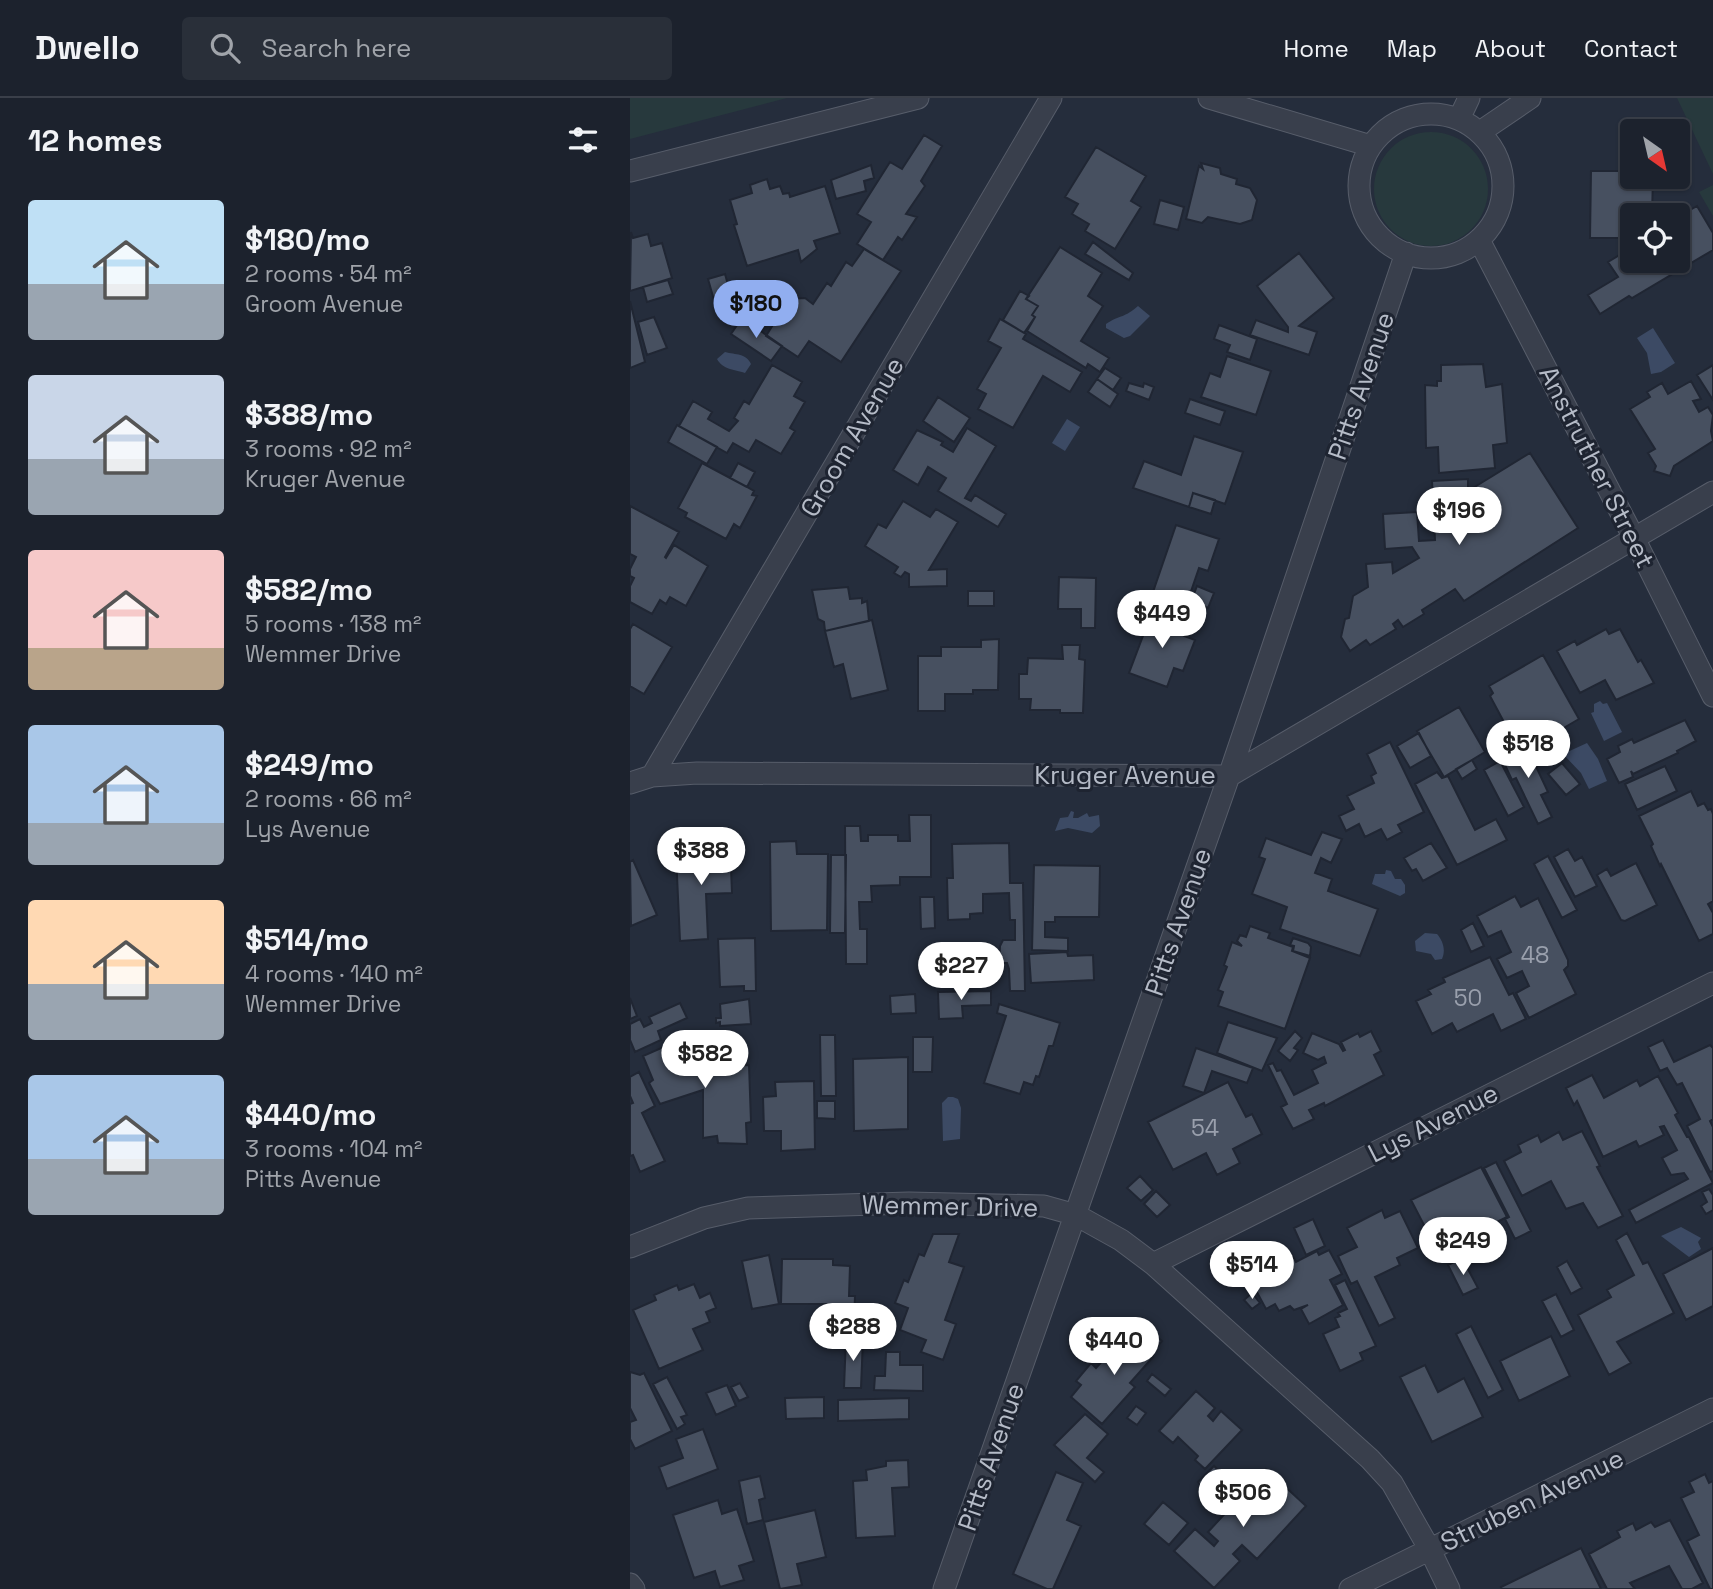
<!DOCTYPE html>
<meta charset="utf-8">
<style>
body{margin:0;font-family:"Space Grotesk",sans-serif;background:#292f39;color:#f1f3f6;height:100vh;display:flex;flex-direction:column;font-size:26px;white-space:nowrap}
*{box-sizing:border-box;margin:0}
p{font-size:23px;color:#a0a4aa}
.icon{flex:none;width:38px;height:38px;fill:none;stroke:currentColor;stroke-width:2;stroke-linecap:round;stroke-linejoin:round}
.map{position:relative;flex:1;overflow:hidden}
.sheet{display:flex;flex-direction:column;background:#1c222d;width:630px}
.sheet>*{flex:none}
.needle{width:46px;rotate:146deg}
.fabs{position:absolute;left:990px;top:21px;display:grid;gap:14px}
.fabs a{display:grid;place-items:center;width:70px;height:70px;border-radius:7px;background:#1c222d;box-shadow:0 2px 5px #0004,0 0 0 2px #3a3f49;font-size:35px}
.price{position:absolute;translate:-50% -60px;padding:0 16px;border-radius:24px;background:#fff;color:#222;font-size:23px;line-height:46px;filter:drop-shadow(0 2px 4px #0008)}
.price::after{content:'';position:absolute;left:50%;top:42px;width:21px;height:16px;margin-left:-10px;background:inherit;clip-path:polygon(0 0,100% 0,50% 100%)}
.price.on{background:#91aef0;color:#111}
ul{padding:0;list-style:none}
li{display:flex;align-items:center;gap:21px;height:175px;padding:0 28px}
li span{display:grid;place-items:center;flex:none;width:196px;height:140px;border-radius:7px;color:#555}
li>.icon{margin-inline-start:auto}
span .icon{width:84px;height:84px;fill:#fffc;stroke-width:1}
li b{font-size:30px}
h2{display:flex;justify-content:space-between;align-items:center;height:84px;padding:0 28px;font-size:30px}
header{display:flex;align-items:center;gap:42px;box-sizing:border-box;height:98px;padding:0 35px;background:#1c222d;border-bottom:2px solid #3a3f49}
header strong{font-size:33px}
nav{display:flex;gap:38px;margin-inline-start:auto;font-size:24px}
.search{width:490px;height:63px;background:#292f39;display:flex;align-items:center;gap:18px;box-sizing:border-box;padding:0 24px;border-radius:7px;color:#a0a4aa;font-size:26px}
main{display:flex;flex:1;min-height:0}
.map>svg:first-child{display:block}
.green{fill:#27393d}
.water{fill:#3c4a64}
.building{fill:#475060;stroke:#202633;stroke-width:2}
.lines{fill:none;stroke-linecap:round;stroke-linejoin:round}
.minor-casing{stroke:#575d6a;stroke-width:23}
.minor{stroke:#393f4c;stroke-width:21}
.labels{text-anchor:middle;stroke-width:6;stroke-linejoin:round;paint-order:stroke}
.number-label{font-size:23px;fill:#9aa0ad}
.street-label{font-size:26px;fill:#b5bbc7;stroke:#1e2431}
</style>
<header>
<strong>Dwello</strong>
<div class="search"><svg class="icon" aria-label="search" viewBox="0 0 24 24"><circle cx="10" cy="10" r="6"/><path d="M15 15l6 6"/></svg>Search here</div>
<nav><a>Home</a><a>Map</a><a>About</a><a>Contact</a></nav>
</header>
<main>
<section class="sheet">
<h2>12 homes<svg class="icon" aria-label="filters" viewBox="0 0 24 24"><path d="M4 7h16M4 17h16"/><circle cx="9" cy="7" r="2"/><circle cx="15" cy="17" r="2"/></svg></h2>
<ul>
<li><span style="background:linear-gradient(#bfe0f5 60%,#9aa5b1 0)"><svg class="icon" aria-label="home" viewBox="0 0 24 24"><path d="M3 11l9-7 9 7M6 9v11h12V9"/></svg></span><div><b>$180/mo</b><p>2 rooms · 54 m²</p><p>Groom Avenue</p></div></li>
<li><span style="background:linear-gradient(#c9d6e8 60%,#9aa5b1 0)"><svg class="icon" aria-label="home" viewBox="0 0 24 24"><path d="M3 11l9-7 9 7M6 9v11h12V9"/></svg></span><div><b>$388/mo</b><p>3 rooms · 92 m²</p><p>Kruger Avenue</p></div></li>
<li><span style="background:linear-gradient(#f6c9c9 70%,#b9a48a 0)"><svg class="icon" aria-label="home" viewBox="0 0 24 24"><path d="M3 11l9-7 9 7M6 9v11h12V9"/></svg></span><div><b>$582/mo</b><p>5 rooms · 138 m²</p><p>Wemmer Drive</p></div></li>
<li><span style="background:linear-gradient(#a9c7e8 70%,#9aa5b1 0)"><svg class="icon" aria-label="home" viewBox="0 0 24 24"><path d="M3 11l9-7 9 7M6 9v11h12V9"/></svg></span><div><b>$249/mo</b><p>2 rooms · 66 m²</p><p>Lys Avenue</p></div></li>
<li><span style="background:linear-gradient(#ffd9b3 60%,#9aa5b1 0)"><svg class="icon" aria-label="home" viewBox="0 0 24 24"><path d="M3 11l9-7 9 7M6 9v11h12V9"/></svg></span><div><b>$514/mo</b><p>4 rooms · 140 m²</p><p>Wemmer Drive</p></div></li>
<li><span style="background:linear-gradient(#a9c7e8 60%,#9aa5b1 0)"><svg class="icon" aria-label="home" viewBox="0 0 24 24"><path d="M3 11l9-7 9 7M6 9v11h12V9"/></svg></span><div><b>$440/mo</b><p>3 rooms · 104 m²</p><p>Pitts Avenue</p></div></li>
</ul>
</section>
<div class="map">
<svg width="1083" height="1491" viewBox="0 0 1083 1491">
<rect width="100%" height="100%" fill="#252d3c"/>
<!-- green -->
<path class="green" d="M0 0H157L0 41Z
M1047 0H1083V76Z
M744 91a57 57 0 1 1 114 0a57 57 0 1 1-114 0Z
M1083 87V118L1069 94Z"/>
<!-- water -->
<path class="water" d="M508 208 520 218 500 238 494 240 476 230V226C489 217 495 220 508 208Z
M1023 230 1045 265 1031 274 1021 276 1017 255 1007 240Z
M95 254C106 257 116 255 121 266L115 275C104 271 93 272 87 261Z
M437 321 450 329 435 353 422 345Z
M970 603 973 606 977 605 992 634 974 643 961 615 964 614V606Z
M957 645 968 661 977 683 959 691 951 675 933 656Z
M441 713 444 714 443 720H448L457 715 459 719 469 717 470 728 462 735 438 730 425 733 430 720 438 719Z
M756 772 761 773 765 781H771L775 787V795L770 798 742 786 745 776H755Z
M795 835 807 836C813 843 816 852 812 861L805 862 801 856 786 853 785 843Z
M351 860V864L356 867 353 876 316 879 315 862Z
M318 999H323L328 1001 331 1010 330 1041 313 1043 312 1005Z
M1051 1129 1071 1140 1068 1144 1071 1151 1059 1159 1031 1138Z"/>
<!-- building -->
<path class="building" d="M294 37 312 48 291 83 295 88 276 116 287 119 272 142 268 139 253 162 227 146 241 124 227 116 260 64 272 71Z
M466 49 516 78 501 103 511 109 485 151 455 133 459 126 442 116 448 106 435 99Z
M571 65 590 70 591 76 607 81 606 86 620 90 627 102 622 122 610 126 578 119 572 125 556 121 569 68 573 71Z
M241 67 244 80 234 83 236 93 206 101 201 82Z
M961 73H1003V79H1023L1022 117H1003V140H960Z
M137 81 140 91 150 88 153 96 159 95 160 99 195 88 210 135 184 143 187 151 171 164 168 152 117 168 104 127 107 126 100 102 122 95 120 87Z
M530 102 554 109 548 132 524 126Z
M1067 108 1083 135V152L1002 200 999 198 970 216 958 197 988 179 978 164 1001 150 1003 163H1009L1013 169 1024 163H1048V119Z
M1 134 3 140 18 136 21 148 32 145 42 180 0 193Z
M463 144 503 175 499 182 455 156Z
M430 149 472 175 458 198 473 208 451 243 479 260 470 274 458 266 456 270 397 233 405 219 402 217 408 208 396 201Z
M234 151 271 173 211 264 179 243 168 259 136 238 159 201 175 200 183 206 197 185 201 188 216 164 222 168Z
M669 155 704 200 669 228 687 234 679 257 620 237 626 222 658 234V229L627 188Z
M95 176 103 205 88 216 78 181Z
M38 182 43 196 17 204 13 189Z
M390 193 399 198 396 201 408 208 402 217 405 219 394 235 373 222Z
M116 194 123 202 112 211 106 203Z
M0 203 15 264 0 270Z
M24 219 37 250 17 257 8 224Z
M112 220 152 248 141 263 101 236Z
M370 221 396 236 393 241 452 274 440 294 413 278 383 330 348 311 356 296 347 291 371 250 358 243Z
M589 227 627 241 620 262 597 254 600 247 584 241Z
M597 258 641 273 626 317 571 299 580 275 590 279Z
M853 266 856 289 872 286 877 345 863 347 865 370 809 375 808 349 796 350 795 287 807 288V283H811V267Z
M142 267 172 284 164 298 175 304 160 330 165 333 151 356 126 342 119 354 103 345 97 355 49 328 63 303 82 314 78 321 99 333 108 323 104 320 114 303 119 306Z
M1083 267V302L1067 277Z
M475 270 491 280 483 292 467 281Z
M467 281 488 296 480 309 458 294Z
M1061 283 1071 301 1063 303 1069 314 1078 309 1083 317 1081 333 1083 343 1044 368 1040 378 1024 373 1026 368 1018 355 1025 351 1000 311 1020 299 1017 294 1032 285 1038 296Z
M499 285 513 289 514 285 524 289 519 302 496 293Z
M308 299 340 320 324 344 293 323Z
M560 301 595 313 590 327 555 315Z
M47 327 87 349 77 366 38 344Z
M337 330 366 348 335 400 341 403 345 397 376 416 368 429 308 393 316 380 298 369 288 387 263 372 287 332 313 344 311 347 323 354Z
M564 338 613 354 595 406 563 395 559 409 503 390 514 363 551 377Z
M900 355 948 430 834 503 825 491 792 512 794 516 773 529 768 522 763 526 766 531 740 547 736 542 720 553 711 539 715 521 719 520 723 498 738 489 736 466 762 464 763 475 789 460 782 449 755 451 753 416 787 414 789 443 805 442 802 383 838 381V393Z
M72 365 117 389 124 393 122 397 127 398 110 430 104 426 96 441 55 419 57 415 48 410Z
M108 365 125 374 117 389 100 380Z
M563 395 585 402 581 416 559 409Z
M273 403 300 419 306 411 328 424 299 472 317 471V488L279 489V476L275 474 271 479 264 475 268 469 235 448 248 426 256 430Z
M0 408 49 434 35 459 36 460 44 447 78 468 56 508 40 499 36 506 30 502 22 516 0 504V488L4 480 0 478V471L6 459 0 456Z
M546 427 589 441 578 473 569 470 557 505 523 494Z
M429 479 466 480 465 530H451V511H428Z
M567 488 584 495 578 510 561 504Z
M218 489 220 501 232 500V505L237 503 239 523 195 533 194 524 188 521 182 492Z
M338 493H364V508H338Z
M522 514 558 528 554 538 565 542 553 573 544 570 537 589 499 575Z
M242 522 258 592 221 601 213 566 204 569 195 533Z
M3 526 42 549 14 596 0 588V531Z
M976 531 979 536 990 531 1008 564 1011 562 1024 585 986 602 975 582 950 595 927 553 945 543 947 547Z
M369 541 368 592H343V596H315V613H288V558H311V549H351V542Z
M432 547H450L449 561 455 562 453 615H430V612H400L401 601H389V576H397L398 560 433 561Z
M913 557 949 621 901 649 896 641 889 645 882 639 860 598 863 595 859 588Z
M829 609 855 654 814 679 787 633Z
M1055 622 1066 643 1047 653 1048 655 1003 676 1001 673 1003 679 989 685 977 661 990 654 988 648 1002 641 1004 645Z
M789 635 801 658 780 670 767 648Z
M760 644 794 714 768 727 772 734 757 742 751 731 735 739 729 726 716 733 709 718 724 711 717 698 744 685 741 678 746 675 737 656Z
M909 644 921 650V660L908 668 901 652Z
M895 645 918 694 911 697 922 719 908 726 886 680 882 682 870 656Z
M842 662 847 671 832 681 826 671Z
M870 663 894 709 878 718 854 672Z
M932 665 950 686 936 697 918 676Z
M1035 668 1047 693 1007 712 995 686Z
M807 674 812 680 818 678 845 732 866 721 877 742 827 767 785 686Z
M1061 693 1068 708 1074 705 1078 712 1081 711 1083 716V803L1078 806 1083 815V836L1069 843 1031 766 1030 768 1021 748 1023 746 1009 718Z
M279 717H301V779H270V787L241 788 242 804H229L230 831H237V866H216L215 728H230L231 743H238V737H268V743H280Z
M692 734 712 741 701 765 691 760 685 775 702 781 698 793 748 811 730 858 650 831 657 809 622 796 635 761 629 759 636 740 681 757Z
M166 743 167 756H198L197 832 141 833 140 744Z
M100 745 102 795 76 796 78 841 50 843 46 756 73 755V746Z
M379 745 380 785H393L395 893H380L379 871 377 865H369L370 848 373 842H385V822H380L379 795 353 796V815L340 816V821L318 822 317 780H323L322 746Z
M801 745 817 770 793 783 786 771 782 773 774 760Z
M938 751 945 763 952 759 967 788 945 799 924 759Z
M201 757H216L215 835H200Z
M918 758 947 812 932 820 904 766Z
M3 762 27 817 1 828 0 764Z
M1006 765 1027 807 995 823 991 822 967 777 977 771 981 778Z
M404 767 470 768 469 819H425V824H415V839L438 840V853L402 852Z
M885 798 891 809 908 800 938 862V868L934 872 946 896 899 920 886 895 899 888 892 873 877 880 867 861 881 854 871 833 858 839 847 818Z
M290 799H304L305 830 291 831Z
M843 825 854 848 841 854 831 832Z
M620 828 640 835 638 840 663 849 662 853 680 860 655 931 588 908 593 894 588 892 597 869 594 867 602 844 612 848 607 843 610 837 616 839Z
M125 840 126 893H114V888L90 889 88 841Z
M663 840 678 845 681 849 680 858 663 853 664 848 660 847Z
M437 854 438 858 463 857 464 882 401 885 399 856Z
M860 859 879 897 883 895 896 921 871 933 863 916 827 934 822 925 802 936 786 903 801 896 798 892 815 884 813 880Z
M361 893V907L332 908 333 920 309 921 308 894Z
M285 896 286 915 261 916 260 898Z
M0 900 7 918 0 921Z
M119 901 121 926 90 928V924L86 925V920H91L90 906Z
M50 905 57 920 28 933 31 942 5 954 0 942V926L10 921 14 929 22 925 19 919Z
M369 906 430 925 423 948H419L409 979 406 978 403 987 394 984 390 996 354 985 376 918 367 915Z
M598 924 647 940 632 973 587 955Z
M665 933 672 940 664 950 668 952 660 963 648 953Z
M741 933 751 953 744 957 754 977 695 1008 694 1005 679 1012 684 1021 663 1031 651 1009 657 1006 638 967 643 965 647 973 651 972 664 997 688 985 682 972 696 965 694 959 688 962 673 955 682 935 709 946 713 953 715 952 711 944 728 935 730 939Z
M190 937H205L206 998H191Z
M283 939H303L302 974H283Z
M1033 942 1044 964 1080 947 1083 950V1021L1080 1023 1083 1029V1073L1080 1074 1057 1028 1070 1021 1052 985 1047 987 1037 970 1030 973 1018 949Z
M68 944 75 968 119 967 121 1024 116 1025 117 1046 88 1045 87 1038 73 1040V992L30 1006 19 985 23 982 13 958 38 947 47 973 51 972 45 949Z
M566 950 623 970 617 985 582 973 574 995 553 988Z
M278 959V1031L224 1033 223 961Z
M9 974 25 1008 12 1015 35 1063 10 1074 3 1057 0 1058V1006L3 1005 0 998V979Z
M962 977 974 1000 1007 982 1010 988 1028 978 1048 1015 1045 1017 1057 1039H1059L1083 1085 1006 1125 999 1112 1058 1081 1054 1075 1041 1077 1032 1060 1047 1052 1034 1028 1030 1029 1034 1037 1009 1049 1006 1043 973 1059 947 1003 944 1007 936 990Z
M184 983 185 1051 151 1053V1033H134L133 999 146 998 145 984Z
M598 984 616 1019 622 1016 632 1036 603 1051 610 1065 587 1077 576 1055 543 1072 518 1024Z
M187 1003H205V1021L187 1020Z
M952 1033 970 1068 967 1069 993 1118 968 1130 953 1105 936 1111 921 1083 892 1098 874 1063 891 1054 888 1047 908 1037 911 1044 929 1034 933 1042Z
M866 1064 901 1133 885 1141 875 1121 879 1119 854 1070Z
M851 1069 877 1119 849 1133 847 1130 832 1137 828 1129 816 1135 810 1122 795 1129 781 1102Z
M510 1078 523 1092 511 1103 497 1090Z
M1079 1091 1083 1097V1112L1076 1116 1071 1108 1077 1104 1072 1094Z
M526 1093 540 1107 527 1119 514 1106Z
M752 1112 755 1120 770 1113 788 1150 767 1160 770 1167 745 1179 765 1220 749 1228 727 1183 721 1186 708 1158 727 1149 717 1130Z
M683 1121 695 1148 676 1157 664 1130Z
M997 1135 1013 1166 1018 1164 1044 1215 987 1244 1001 1265 979 1277 948 1217 981 1199 977 1192 1004 1177 986 1142Z
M303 1136H329L319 1164 334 1169 315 1222 326 1226 313 1262 291 1254 296 1242 270 1232 278 1210 265 1205 274 1182 278 1184 289 1156 294 1158Z
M1083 1150V1208L1056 1222 1033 1176Z
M699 1152 712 1176 700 1182 713 1207 679 1226 671 1211 678 1207 664 1212 660 1208 649 1213 645 1206 636 1211 622 1185 632 1179 630 1174 662 1157 666 1164 687 1153 689 1157Z
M139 1157 149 1206 122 1211 112 1163Z
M832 1160 848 1190 833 1197 818 1167Z
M152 1161H203V1167L220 1168 219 1198H225L224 1225H198L199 1206H151Z
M937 1163 952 1190 941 1196 927 1169Z
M715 1182 746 1248 730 1255 733 1262 710 1273 693 1236 709 1229 705 1220 710 1218 708 1215 717 1211 705 1187Z
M64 1186 70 1200 80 1195 86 1210 76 1214 80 1224 63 1231 73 1252 29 1271 3 1212 26 1202 24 1197 47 1187 49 1192Z
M622 1195 630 1205 622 1211 614 1202Z
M926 1196 944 1232 931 1239 912 1203Z
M841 1228 873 1292 858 1300 826 1236Z
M519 1232 532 1243 520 1256 523 1259 500 1285 505 1289 472 1326 441 1299 451 1287 446 1283 461 1265 466 1270 484 1250 487 1253 501 1239 508 1245Z
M921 1238 940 1278 889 1303 870 1263Z
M216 1239 233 1240 231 1290H214Z
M256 1254H270V1267H293V1293L244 1292 245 1278H255Z
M795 1267 808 1294 834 1280 853 1319 802 1344 770 1279Z
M0 1274 10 1277 14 1275 42 1333 5 1351 0 1341V1324L6 1322 0 1310Z
M522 1276 541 1291 535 1298 517 1283Z
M37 1279 57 1317 51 1319 55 1326 47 1331 23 1286Z
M110 1285 118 1299 109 1303 101 1289Z
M97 1287 106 1308 86 1317 76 1295Z
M566 1293 585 1310 578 1318 583 1323 591 1313 612 1332 575 1371 565 1362 568 1358 548 1339 543 1345 529 1333Z
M194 1299V1320L156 1321 155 1300Z
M279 1300V1321L208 1323V1302Z
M506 1308 516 1315 507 1327 497 1320Z
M455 1316 478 1336 457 1360 474 1374 465 1384 424 1347Z
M73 1331 88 1371 37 1391 29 1369 53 1360 46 1341Z
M278 1362 279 1389 262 1390 265 1438 226 1440 223 1383 237 1382 236 1372 256 1368V1363Z
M584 1368 598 1382 583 1399 568 1384Z
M636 1371 676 1408 627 1461 612 1447 603 1456 610 1463 584 1490 544 1453 565 1431 584 1448 588 1443 578 1434Z
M426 1374 453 1385 437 1422 451 1428 423 1491H417L383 1476Z
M1075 1376 1079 1385 1083 1383V1491H1080L1057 1443 1069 1437 1051 1400 1064 1394 1059 1384Z
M130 1378 135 1400 129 1402 133 1422 117 1426 109 1383Z
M88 1402 92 1416 107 1411 124 1463 109 1468 114 1482 90 1489 85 1473 64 1480 43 1417Z
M533 1404 558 1425 539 1447 514 1426Z
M185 1412 196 1459 167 1466 172 1487 150 1491 134 1424Z
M1040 1422 1073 1485 1062 1491H1052L1039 1468 1000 1485 1005 1491H977L959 1456 990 1439 987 1433 1003 1425 1006 1432 1021 1424 1025 1429Z
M951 1450 971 1491H872L871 1489Z"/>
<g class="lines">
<!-- minor casing -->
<g class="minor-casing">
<path id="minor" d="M579 0 741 48
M729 88a72 72 0 1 1 144 0a72 72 0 1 1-144 0Z
M829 21 839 0
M850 34 900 0
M0 73 288 0
M849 142 1004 440 1083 598
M22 678 421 0
M0 685 22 678 67 675 599 678 1083 394
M0 1149 74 1120 118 1110 279 1105 414 1108 446 1117 491 1142 523 1166 740 1361 762 1385 800 1452 819 1491
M523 1166 1083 885
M0 1486 4 1491
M314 1491 599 678 776 155
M720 1491 1083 1311"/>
</g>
<!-- minor -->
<use href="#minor" class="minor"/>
</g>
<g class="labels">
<!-- number labels -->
<g class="number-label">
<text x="905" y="865">48</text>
<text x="838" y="908">50</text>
<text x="575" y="1038">54</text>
</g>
<!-- street labels -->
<g class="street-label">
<text transform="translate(731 288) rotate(-71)" y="9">Pitts Avenue</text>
<text transform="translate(222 339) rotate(-60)" y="9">Groom Avenue</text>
<text transform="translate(967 369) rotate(63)" y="9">Anstruther Street</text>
<text x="495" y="686">Kruger Avenue</text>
<text transform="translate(548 824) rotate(-71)" y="9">Pitts Avenue</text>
<text transform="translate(803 1025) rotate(-27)" y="9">Lys Avenue</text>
<text transform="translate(320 1108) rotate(1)" y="9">Wemmer Drive</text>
<text transform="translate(361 1359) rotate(-71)" y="9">Pitts Avenue</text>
<text transform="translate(902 1402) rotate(-26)" y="9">Struben Avenue</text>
</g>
</g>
</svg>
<div class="fabs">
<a><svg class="needle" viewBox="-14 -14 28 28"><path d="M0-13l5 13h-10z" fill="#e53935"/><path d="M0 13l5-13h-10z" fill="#a0a4aa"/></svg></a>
<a><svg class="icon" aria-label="locate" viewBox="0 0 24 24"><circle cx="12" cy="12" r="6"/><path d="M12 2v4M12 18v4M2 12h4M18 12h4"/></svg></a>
</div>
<b class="price on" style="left:126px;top:242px">$180</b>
<b class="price" style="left:829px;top:449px">$196</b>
<b class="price" style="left:532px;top:552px">$449</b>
<b class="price" style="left:898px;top:682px">$518</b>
<b class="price" style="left:71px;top:789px">$388</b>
<b class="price" style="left:331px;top:904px">$227</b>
<b class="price" style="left:75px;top:992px">$582</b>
<b class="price" style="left:833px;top:1179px">$249</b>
<b class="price" style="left:622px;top:1203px">$514</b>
<b class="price" style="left:223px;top:1265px">$288</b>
<b class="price" style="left:484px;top:1279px">$440</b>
<b class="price" style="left:613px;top:1431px">$506</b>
</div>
</main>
